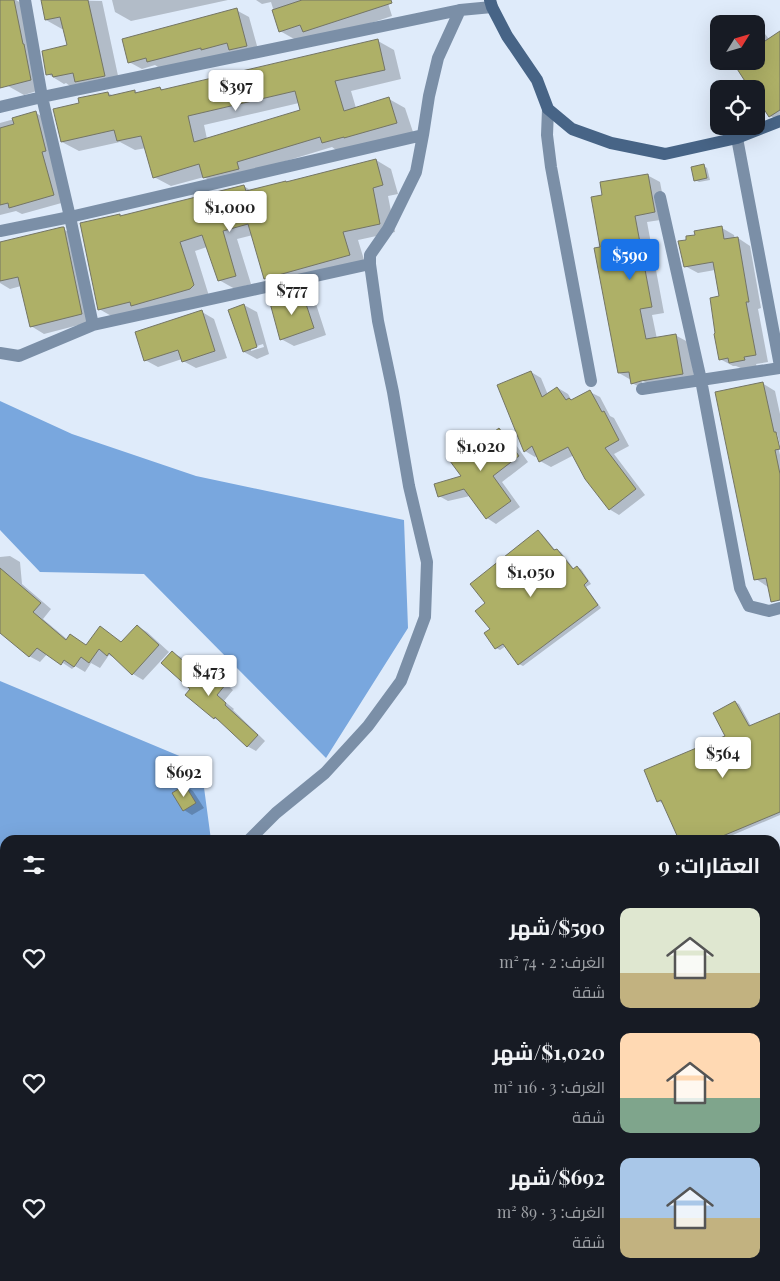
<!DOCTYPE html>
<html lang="ar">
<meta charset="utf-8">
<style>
body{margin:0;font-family:"Playfair Display",Cairo,serif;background:#242831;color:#f1f3f6;direction:rtl;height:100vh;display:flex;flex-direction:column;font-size:19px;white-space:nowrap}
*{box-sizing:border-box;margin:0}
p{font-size:16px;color:#9ea1a6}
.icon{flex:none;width:28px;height:28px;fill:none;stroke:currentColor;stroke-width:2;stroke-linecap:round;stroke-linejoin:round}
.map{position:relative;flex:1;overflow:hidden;direction:ltr}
.panel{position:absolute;left:0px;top:835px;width:780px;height:446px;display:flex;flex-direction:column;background:#171b24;border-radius:15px 15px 0 0;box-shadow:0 5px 20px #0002;direction:rtl}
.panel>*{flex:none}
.needle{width:32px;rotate:53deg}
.tools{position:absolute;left:710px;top:15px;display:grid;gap:10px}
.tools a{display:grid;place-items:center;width:55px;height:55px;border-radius:10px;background:#171b24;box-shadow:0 5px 20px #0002;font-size:25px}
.price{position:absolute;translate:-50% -42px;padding:0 11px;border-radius:5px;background:#fff;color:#222;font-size:16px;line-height:32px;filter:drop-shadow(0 1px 2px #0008)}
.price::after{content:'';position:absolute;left:50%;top:30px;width:15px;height:11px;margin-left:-8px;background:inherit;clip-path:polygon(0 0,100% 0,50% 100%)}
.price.selected{background:#1a73e8;color:#fff}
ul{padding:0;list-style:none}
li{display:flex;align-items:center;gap:15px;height:125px;padding:0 20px}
li span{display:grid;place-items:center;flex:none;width:140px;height:100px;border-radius:10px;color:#555}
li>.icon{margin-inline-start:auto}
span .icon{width:60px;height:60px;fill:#fffc;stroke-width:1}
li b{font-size:21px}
h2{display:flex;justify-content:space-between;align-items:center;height:60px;padding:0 20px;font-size:21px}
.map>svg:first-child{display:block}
.forest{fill:#79a7de}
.shadow{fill:#0003;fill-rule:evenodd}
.building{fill:#aeb067;stroke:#747565;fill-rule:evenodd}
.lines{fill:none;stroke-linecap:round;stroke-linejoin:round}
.minor{stroke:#7b8fa7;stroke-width:12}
.secondary{stroke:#476486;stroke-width:12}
</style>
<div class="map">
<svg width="780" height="1281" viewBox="0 0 780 1281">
<rect width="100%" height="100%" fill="#dfebfa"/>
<!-- forest -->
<path class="forest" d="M0 401 72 434 196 476 404 520 408 628 326 758 144 574 40 572 0 530Z
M0 681 201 765 211 840H5V1041L0 1037Z
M775 1140 780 1153V1281H580V1276H775Z"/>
<!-- shadow -->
<path class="shadow" d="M6 0H16L29 8 46 88 24 95 8 86 0 50V1Z
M45 0 102 1 120 85 70 86 66 83 64 84 48 74 69 46 64 29H62L46 20Z
M112 0H228L131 21 115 12Z
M256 0H387L392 16 320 40H296L280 31 271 2 262 4Z
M236 10 249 17 259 53 161 69 155 65 142 69 129 62Z
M756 29 765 34 769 39 780 32V121L770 116 756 61Z
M378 41 394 50 401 79 351 91 356 108 389 99 405 108 413 132 339 152 332 147 253 171 221 187 204 177 171 186 154 177 146 148 135 150 120 142 79 151 62 142 80 104 108 93 114 96 135 91 138 93 160 88 164 90ZM299 103 301 111 207 139 204 125Z
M36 113 48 120 65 202 22 214 16 211 0 215V123Z
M376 160 391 169 398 194 388 196 395 232 358 240 365 263 280 287 265 278 253 235 237 239 251 284 235 289 219 280 207 247 195 251 209 296 115 318 99 309 119 215 123 217 244 186 251 191 286 182 288 183Z
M704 166 707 168 710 180 699 182 695 180Z
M647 175 660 182 667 219 647 222 664 313 652 315 657 339 675 335 688 342 695 381 655 387 641 380 645 390 632 383 631 380 619 373 601 248 603 196Z
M722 228 734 235 735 239 738 238 750 246 761 308 758 309 768 362 756 364 757 367 743 369 736 366H733L720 359V297L715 270 698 273 685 266 688 241Z
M63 229 76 236 94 321 44 334 31 326 21 286 10 289 0 283V244Z
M302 294 315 301 326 335 294 346 281 339Z
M244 305 257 312 269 354 257 359 244 352ZM263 344 264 347 251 351V348Z
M202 312 214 319 227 358 196 368 183 361 182 359 158 367 145 360Z
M531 372 541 378 548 395 558 388 568 394 572 401 590 392 600 397 610 416 614 418 629 446 614 454 645 495 619 515 609 509 574 455 551 467 540 461 538 455 535 457 525 451 498 386Z
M762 383 775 391 780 414V445L777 433H775L780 455V599L768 587 756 579Z
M499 429 509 435 528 462 502 482 520 507 496 524 487 518 470 496 448 501 439 496 463 476 472 440 479 444Z
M538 532 542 534 556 551 557 550 561 552 574 569 577 567 581 569 591 584 586 587 601 608 523 666 519 664 506 646 500 650 496 648 491 629 487 603Z
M10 556 20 562 22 584 51 609 43 619 68 640 71 635 87 646 110 634 122 643 137 626 147 632 169 652 143 680 133 674 118 660 109 655 100 668 91 663 85 672 75 666 72 669 48 653 40 662 29 656 0 631V557Z
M172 653 181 657 202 677 207 671 215 675 233 690 224 701 234 709 233 710 265 741 256 751 247 746 222 723 214 718 192 689Z
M735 702 739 704 751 726 780 714V815L721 840H680L664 802 662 803 658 801 727 736Z
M185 786 193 791 204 808 192 815 184 810 174 793Z"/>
<!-- building -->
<path class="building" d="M0 0H14L23 44H24L31 80 0 88Z
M41 0H88L105 76 75 82 73 73 53 77 52 74 46 75 42 51 67 45 60 17 45 20Z
M302 0H391L392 3 303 32 300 25 279 32 272 10Z
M237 8 247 46 229 50 227 43 201 50V48L147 62 146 58 128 63 122 39Z
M780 31V110L769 117 756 97V89H750L732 61H756V47Z
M378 39 385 70 335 81 344 111 389 97 397 123 344 138V137L322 143 320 137 237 162 239 169 203 178 199 164 153 178 141 136 117 141 114 130 61 142 53 109 79 103 78 98 108 92 109 96 135 90V93L160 87 161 90ZM295 91 300 110 194 142 188 116Z
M36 111 46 151 42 152 54 195 9 208 8 203 0 205V128L14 124 12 118Z
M376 159 383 185 373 188 380 224 343 232 350 255 264 279 248 224 223 231 236 276 218 281 202 235 180 242 194 285 190 289 131 306 130 302 98 310 80 223 120 214V216L244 185 246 191 286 181V182Z
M704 164 707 178 694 181 691 167Z
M648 174 655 212 635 216 652 307 640 309 646 339 676 334 683 374 641 381 631 384 629 372 618 373 594 248 600 247 591 197 602 195 600 182Z
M722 226 724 239 738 237 749 302H746L756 355 744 357 745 360 729 363 728 358 719 360 714 334 715 333 710 298 719 296 713 262 684 267 678 241 686 240V236L695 235 694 231Z
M62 227H64L82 314 30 327 18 277 0 281V242Z
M302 292 314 328 280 340 270 303Z
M244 304 257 347 243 352 228 310Z
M202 310 215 351 182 362 178 350 144 361 135 332Z
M531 371 542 397 557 387 566 400 569 398 571 400 590 390 602 412 604 411 619 440 605 448 636 489 609 510 585 479 568 447 539 462 532 446 524 452 497 385Z
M763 382 774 432H776L780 449 775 450 780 474V600L771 602 766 578 754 580 715 392Z
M499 428 519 456 493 476 511 501 486 519 464 489 438 497 434 484 461 476 447 457 472 439 477 445Z
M538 530 554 550 557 549 573 569 577 566 588 581 584 585 598 605 518 665 503 644 495 649 484 633 490 629 475 611 485 603 470 584Z
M0 568 41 603 33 612 66 640 70 634 86 645 100 626 121 642 137 625 159 645 132 675 109 653 107 656 99 649 89 663 81 657 74 667 64 660 61 665 37 648 29 657 0 633Z
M172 651 201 677 207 669 226 684 217 695 226 703 225 705 258 735 247 747 215 717 214 719 185 695 190 689 161 663Z
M735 701 749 726 780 713V812L713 840H679L661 800 657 802 644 770 725 736 713 713Z
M185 785 196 803 183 811 172 793Z"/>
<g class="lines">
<!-- minor -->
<path class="minor" d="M25 0 42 97 70 217 93 325
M0 107 42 97 460 10
M548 109 547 135 551 167 591 381
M737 138 780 366
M660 197 701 380 740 588 749 606 769 611 780 608
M0 231 70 217 423 135
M0 353 19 356 93 325 370 264
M642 389 780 368
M249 840 276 813 325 773 368 726 401 681 425 617 427 562 409 486 393 392 378 321 370 264V255L388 229 416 172 423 135 429 96 438 58 460 10 492 7
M0 1057 5 1061"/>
<!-- secondary -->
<path class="secondary" d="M490 0 492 7 507 36 537 80 548 109 572 129 611 143 665 154 737 138 780 121"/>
</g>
</svg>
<div class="tools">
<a><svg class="needle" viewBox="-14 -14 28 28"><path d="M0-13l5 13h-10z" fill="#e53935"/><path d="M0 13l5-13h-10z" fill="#9ea1a6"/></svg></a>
<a><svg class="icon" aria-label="locate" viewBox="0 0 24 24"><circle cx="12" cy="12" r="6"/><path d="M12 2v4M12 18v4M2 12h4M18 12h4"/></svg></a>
</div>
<b class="price" style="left:236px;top:112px">$397</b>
<b class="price" style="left:230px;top:233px">$1,000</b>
<b class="price selected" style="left:630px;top:281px">$590</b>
<b class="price" style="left:292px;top:316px">$777</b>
<b class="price" style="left:481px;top:472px">$1,020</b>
<b class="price" style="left:531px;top:598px">$1,050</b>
<b class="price" style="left:209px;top:697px">$473</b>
<b class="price" style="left:723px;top:779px">$564</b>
<b class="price" style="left:184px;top:798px">$692</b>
<section class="panel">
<h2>العقارات: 9<svg class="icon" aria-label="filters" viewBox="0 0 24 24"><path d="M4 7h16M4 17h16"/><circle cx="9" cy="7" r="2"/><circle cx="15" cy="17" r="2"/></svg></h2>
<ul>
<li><span style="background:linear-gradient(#dfe7d0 65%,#c2b280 0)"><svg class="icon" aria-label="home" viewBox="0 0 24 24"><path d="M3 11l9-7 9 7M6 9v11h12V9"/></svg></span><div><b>$590/شهر</b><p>الغرف: 2 · 74 m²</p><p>شقة</p></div><svg class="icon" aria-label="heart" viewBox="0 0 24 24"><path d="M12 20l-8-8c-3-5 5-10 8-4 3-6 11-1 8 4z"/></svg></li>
<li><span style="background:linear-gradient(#ffd9b3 65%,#7fa58c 0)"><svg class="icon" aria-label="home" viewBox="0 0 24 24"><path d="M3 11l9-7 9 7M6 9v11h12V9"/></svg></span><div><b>$1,020/شهر</b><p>الغرف: 3 · 116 m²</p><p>شقة</p></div><svg class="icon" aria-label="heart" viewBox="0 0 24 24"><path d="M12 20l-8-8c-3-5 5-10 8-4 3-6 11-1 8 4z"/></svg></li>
<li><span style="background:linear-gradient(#a9c7e8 60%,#c2b280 0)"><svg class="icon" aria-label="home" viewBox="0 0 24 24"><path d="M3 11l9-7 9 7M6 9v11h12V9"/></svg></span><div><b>$692/شهر</b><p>الغرف: 3 · 89 m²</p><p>شقة</p></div><svg class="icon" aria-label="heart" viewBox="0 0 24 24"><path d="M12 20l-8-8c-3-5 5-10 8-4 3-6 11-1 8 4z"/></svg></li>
</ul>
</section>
</div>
